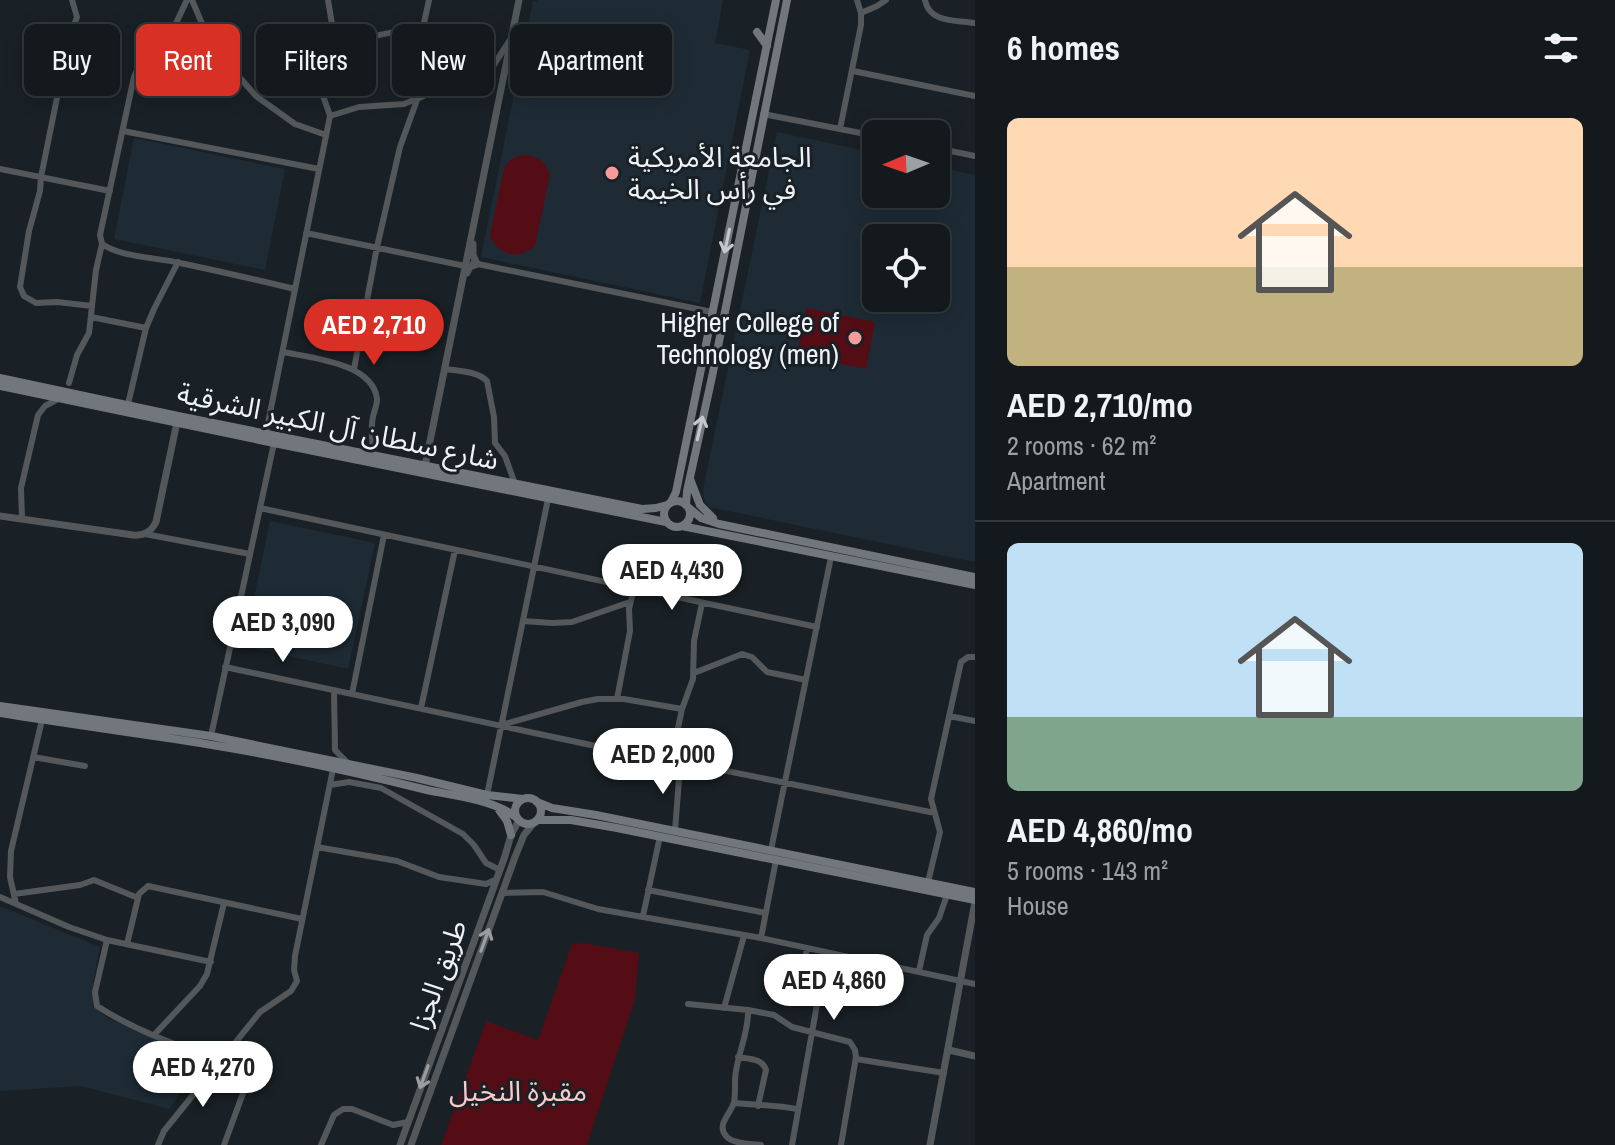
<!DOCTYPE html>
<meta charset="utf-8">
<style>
body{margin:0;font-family:"Archivo Narrow","Noto Sans Arabic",sans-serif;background:#202629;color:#f1f3f6;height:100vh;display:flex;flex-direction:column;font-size:30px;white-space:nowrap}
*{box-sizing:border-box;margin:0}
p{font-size:26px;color:#9da0a3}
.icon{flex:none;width:44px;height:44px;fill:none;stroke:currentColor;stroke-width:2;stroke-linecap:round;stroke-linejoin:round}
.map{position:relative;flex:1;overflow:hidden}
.details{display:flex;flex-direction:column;background:#13191c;width:640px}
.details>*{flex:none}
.top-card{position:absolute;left:24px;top:24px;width:760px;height:72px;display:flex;gap:16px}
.needle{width:52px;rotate:268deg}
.tools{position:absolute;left:862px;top:120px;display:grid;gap:16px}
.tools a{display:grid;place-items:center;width:88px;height:88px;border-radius:12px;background:#13191c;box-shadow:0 4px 20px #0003,0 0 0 2px #32383b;font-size:40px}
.price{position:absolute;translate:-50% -68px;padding:0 18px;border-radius:28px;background:#fff;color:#222;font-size:26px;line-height:52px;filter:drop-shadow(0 2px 4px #0008)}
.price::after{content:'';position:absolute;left:50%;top:48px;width:24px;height:18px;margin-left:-12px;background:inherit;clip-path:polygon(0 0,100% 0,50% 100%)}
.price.active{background:#d93025;color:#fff}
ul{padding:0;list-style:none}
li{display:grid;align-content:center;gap:16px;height:424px;padding:0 32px}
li+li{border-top:2px solid #32383b}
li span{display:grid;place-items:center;height:248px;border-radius:12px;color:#555}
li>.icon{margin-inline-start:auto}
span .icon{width:144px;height:144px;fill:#fffc;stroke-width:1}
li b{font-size:34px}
h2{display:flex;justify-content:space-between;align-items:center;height:96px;padding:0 32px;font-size:34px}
.chip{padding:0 28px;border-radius:12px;background:#13191c;box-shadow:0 4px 20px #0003,0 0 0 2px #32383b;font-size:28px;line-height:72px}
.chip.active{background:#d93025;color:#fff}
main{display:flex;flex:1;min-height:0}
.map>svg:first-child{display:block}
.built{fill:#1e2b35;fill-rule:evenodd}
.green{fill:#540d15}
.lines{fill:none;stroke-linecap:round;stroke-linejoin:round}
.minor{stroke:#54585b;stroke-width:6}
.tertiary{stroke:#54585b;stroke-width:7}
.secondary{stroke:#71777c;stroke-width:8}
.oneway{stroke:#c2c8cc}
.oneway2{stroke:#999ea1}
.poi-dot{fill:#f59b9a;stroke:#192126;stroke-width:3}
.labels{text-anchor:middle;stroke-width:6;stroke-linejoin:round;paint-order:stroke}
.poi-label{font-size:28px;fill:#eef3f7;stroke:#192126;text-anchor:start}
.street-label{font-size:28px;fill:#eef3f7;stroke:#192126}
.park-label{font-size:28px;fill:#f9cac8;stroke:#192126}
</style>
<main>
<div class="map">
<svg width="975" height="1145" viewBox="0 0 975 1145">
<rect width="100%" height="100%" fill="#192126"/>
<!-- built -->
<path class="built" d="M537 0H723L715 43 750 50 700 303 481 257 533 1 537 2Z
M777 132 876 153V194H936V166L975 175V562L709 507 704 498 703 489ZM876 238H936V298H876Z
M134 138 285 169 265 270 114 239Z
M270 521 375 543 348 669 244 646Z
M0 906 100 947 93 982V1007L108 1018 203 1060 169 1109 81 1086 0 1091Z"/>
<!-- green -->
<path class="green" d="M527 155C538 157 547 163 550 175L535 246C519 261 497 255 490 235L505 165 515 157Z
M806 308 875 322 866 369 797 355Z
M583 943 639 953 635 999 587 1145H441L486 1021 538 1040 572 944Z"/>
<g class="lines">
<!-- minor -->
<path class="minor" d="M72 0 77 17 69 38 41 177 40 191 29 231 20 287 24 296 36 303 57 302 92 306
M192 0 203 26 226 62 256 96 295 124 326 135
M328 0 332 24 340 46
M925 0C929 23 956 20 975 23
M861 13 877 6 886 0
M169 38 187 0
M853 71 975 96
M763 114 876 136
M330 116 359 107 404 104 441 89 477 86 484 80 510 40
M840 129 861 25V13L857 0
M123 131 319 169
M936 148 975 156
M0 169 110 191
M306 233 465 266
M102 244C123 258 155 257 180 263 218 271 257 280 295 289
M473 263 712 312
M91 317 146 328
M283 352C311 358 373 363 377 399 377 406 374 411 373 417 370 429 373 443 373 455
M354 369 377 247 400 147 417 100 419 84 415 64 429 0
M445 369C458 371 477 371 487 381L494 417 495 443 505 456 515 484
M69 383 77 355 89 333 96 270 102 244 100 235 134 77C147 42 170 38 203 26
M128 404 146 328 154 309 178 262
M266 433 330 116C326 102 315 81 319 66 325 39 400 32 423 27
M260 508 817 627
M22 519 21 488 38 415 45 406 58 399
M145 534 250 554
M523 621 552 623 572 622 630 602
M225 667 619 751 648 750 672 756 687 763 935 813
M694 673 742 654 752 657 767 672 806 680
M334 690 335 750 347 762
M352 694 384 535
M617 699 630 631 629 609 634 588
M421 708 455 550
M949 716 975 721
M505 724 582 702 598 699H624L682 709
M211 736 274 443
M33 757 85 766
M330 785 349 782 381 788 463 834 474 845 486 863 500 870
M487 795 548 499
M675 831 679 779 677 767 672 756 682 709 693 679 694 641 702 603
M317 847 397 861 439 877 486 884 497 879
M771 850 831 557
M928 882 940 832 931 799 961 662 968 657H975
M648 890 766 913
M502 893 543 892 598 909 761 938 975 984
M14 894 80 885 94 880 138 898
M0 897 69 927 107 940 211 962
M16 904 10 877 11 851 42 720
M643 916 660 836
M761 938 776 860
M107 940 95 992 97 1006C140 1034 192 1050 240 1069 245 1074 247 1077 246 1085L224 1145
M127 944 139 894 148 886 302 919
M919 971 927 935 939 918 947 895
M688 1004 748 1010 774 1015 792 1027 850 1042 855 1050 856 1057 841 1145
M724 1008 744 936
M748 1010C749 1030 739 1051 736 1071 734 1081 736 1093 734 1102 731 1114 716 1124 726 1136 732 1144 752 1144 761 1145
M154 1035 200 986 207 974 224 903
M738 1057C749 1059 762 1058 766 1070L758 1106
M856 1059 944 1073
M734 1103C755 1105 776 1105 797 1109
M158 1145 164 1131 260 1012 291 991 297 981 294 970 295 956 333 769
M321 1145 334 1115 343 1109H352L393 1125 408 1122
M792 1145 819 993 817 987 806 984 801 979 807 948"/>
<!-- tertiary -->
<path class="tertiary" d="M467 273 470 267 477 264 473 255V244
M425 466 519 0
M0 516 133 535C144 536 151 532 156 522L177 422
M949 1050 975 1056
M400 1145 505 856 511 835 519 820
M411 1145 515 857 524 835 533 824
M930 1145 975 902"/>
<!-- secondary -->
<path class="secondary" d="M757 32 767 46
M0 378 178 416 642 509 656 508 667 505
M0 386 274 443 666 522
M690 479 700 505 713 518
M664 514a13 13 0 1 1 26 0a13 13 0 1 1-26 0Z
M671 502 676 492 776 0
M686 505 687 491 712 377 787 0
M689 508 701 518 719 524 975 577
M682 526 975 585
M0 706 211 736 417 778 487 795 523 799
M0 713C68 724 137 733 206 744 280 756 354 772 427 790 455 796 498 800 519 820
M515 811a13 13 0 1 1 26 0a13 13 0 1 1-26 0Z
M537 802 552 808 596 815 975 892
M499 810 507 821 511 835
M538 820H571L617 828 975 900"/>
</g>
<!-- one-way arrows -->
<defs><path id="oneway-shaft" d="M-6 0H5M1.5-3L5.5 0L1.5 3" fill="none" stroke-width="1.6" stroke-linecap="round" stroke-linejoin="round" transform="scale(2)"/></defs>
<g class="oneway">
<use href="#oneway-shaft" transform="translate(727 241) rotate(102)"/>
<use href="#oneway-shaft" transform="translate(700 428) rotate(-77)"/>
</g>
<g class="oneway2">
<use href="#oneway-shaft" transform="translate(485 940) rotate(-70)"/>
<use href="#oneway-shaft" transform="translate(424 1077) rotate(110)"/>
</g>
<!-- markers -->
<g class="poi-dot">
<circle cx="612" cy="173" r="8"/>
<circle cx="855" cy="338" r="8"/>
</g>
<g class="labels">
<!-- poi labels -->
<g class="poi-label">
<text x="628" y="167">الجامعة الأمريكية<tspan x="628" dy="32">في رأس الخيمة</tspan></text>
<text x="839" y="332" text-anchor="end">Higher College of<tspan x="839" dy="32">Technology (men)</tspan></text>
</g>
<!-- street labels -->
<g class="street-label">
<text transform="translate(338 426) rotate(12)" y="10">شارع سلطان آل الكبير الشرقية</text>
<text transform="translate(438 975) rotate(-70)" y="10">طريق الجزا</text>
</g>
<!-- park labels -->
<g class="park-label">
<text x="518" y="1101">مقبرة النخيل</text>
</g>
</g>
</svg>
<div class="tools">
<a><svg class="needle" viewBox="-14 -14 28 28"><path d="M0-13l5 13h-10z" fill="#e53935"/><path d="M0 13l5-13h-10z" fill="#9da0a3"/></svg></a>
<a><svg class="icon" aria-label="locate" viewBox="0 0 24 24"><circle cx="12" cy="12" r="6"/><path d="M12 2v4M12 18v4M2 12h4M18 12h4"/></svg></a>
</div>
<b class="price active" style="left:374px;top:367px">AED 2,710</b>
<b class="price" style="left:672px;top:612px">AED 4,430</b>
<b class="price" style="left:283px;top:664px">AED 3,090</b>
<b class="price" style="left:663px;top:796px">AED 2,000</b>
<b class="price" style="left:834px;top:1022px">AED 4,860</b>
<b class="price" style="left:203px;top:1109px">AED 4,270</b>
<div class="top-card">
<a class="chip">Buy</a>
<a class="chip active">Rent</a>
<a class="chip">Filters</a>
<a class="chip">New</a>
<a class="chip">Apartment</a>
</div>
</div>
<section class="details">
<h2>6 homes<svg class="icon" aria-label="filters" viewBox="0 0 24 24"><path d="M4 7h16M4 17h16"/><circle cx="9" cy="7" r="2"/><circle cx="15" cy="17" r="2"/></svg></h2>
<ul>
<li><span style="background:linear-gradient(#ffd9b3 60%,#c2b280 0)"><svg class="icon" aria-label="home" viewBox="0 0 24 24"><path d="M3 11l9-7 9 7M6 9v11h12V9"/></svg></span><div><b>AED 2,710/mo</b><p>2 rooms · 62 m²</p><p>Apartment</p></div></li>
<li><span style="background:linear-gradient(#bfe0f5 70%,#7fa58c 0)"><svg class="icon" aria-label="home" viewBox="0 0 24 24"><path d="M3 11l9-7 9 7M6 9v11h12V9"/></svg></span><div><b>AED 4,860/mo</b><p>5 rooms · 143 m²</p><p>House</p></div></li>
</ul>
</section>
</main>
